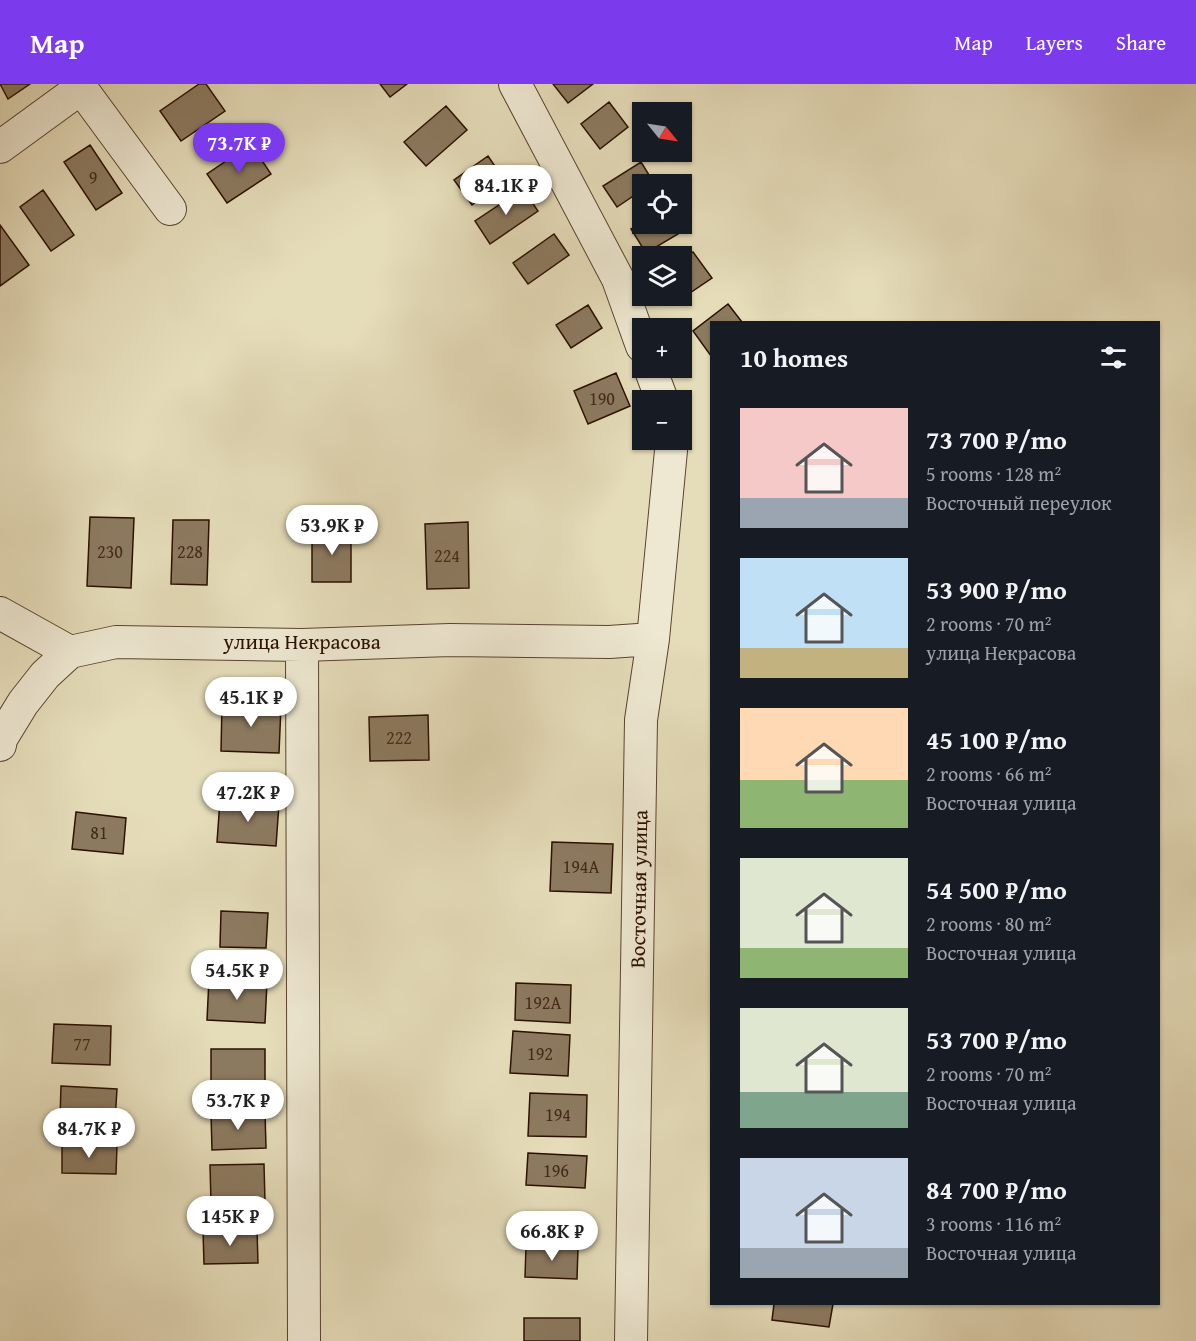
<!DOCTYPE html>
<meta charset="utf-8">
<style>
body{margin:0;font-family:"Gentium Book Plus",serif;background:#242831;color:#f1f3f6;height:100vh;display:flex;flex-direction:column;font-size:22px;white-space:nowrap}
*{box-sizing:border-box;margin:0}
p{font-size:20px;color:#9ea1a6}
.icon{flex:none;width:33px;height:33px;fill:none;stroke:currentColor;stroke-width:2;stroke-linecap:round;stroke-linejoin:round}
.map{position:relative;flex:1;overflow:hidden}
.panel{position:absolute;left:710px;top:237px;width:450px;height:984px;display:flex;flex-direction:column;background:#171b24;border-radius:0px;box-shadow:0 2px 4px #0004}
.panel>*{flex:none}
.needle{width:39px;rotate:120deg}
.tools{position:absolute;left:632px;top:18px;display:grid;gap:12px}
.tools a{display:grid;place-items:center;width:60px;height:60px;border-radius:0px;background:#171b24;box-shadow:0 2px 4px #0004;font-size:30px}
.price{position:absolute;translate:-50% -51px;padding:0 14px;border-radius:21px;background:#fff;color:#222;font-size:20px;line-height:39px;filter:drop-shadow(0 2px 3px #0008)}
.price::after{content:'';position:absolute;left:50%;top:36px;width:18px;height:14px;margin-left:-9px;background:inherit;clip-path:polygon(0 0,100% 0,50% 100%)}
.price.active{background:#7c3aed;color:#fff}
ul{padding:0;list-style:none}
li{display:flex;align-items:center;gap:18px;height:150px;padding:0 30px}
li span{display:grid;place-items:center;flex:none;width:168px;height:120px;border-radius:0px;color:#555}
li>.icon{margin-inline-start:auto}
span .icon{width:72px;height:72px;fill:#fffc;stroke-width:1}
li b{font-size:26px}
h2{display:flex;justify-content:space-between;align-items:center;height:72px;padding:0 30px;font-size:26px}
header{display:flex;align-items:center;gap:36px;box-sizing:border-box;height:84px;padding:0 30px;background:#7c3aed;color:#fff}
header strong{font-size:28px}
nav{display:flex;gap:33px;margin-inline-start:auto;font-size:21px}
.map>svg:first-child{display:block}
.building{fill:#8c7a60;stroke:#2b1000;stroke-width:1.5}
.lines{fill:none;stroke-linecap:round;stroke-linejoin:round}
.minor-casing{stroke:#5a432e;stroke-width:34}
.minor{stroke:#eee8d2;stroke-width:32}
.labels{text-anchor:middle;stroke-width:4.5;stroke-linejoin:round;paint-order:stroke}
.number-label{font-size:18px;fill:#432a18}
.street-label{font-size:21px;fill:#2b1000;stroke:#eee8d2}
</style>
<header>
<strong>Map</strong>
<nav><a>Map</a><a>Layers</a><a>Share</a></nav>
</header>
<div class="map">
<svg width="1196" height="1257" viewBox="0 0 1196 1257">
<rect width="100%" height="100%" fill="#e5dcb9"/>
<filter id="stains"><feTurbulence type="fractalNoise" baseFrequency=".00333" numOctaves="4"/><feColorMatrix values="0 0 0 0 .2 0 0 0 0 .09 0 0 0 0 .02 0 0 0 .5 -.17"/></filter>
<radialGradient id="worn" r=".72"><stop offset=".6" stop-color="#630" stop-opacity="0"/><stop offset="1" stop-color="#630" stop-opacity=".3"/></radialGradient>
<!-- building -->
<path class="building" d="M0 0H30L8 15Z
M199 0H206L225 27 181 57 160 27Z
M380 0H407L390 13Z
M553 0H593L568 19Z
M609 18 628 43 600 65 581 40Z
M446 22 467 46 426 82 404 58Z
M251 60 271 90 227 119 207 90Z
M90 61 122 109 96 126 64 78Z
M488 72 505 97 472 121 454 96Z
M641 78 654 99 642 100V106L617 123 603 102Z
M523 105 538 127 490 160 475 137Z
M43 106 74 151 51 167 20 123Z
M642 138 672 140 678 150 646 169 631 145Z
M0 141 29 181 0 202Z
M554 150 569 171 528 200 513 179Z
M693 168 712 194 678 217 675 212H681V176Z
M728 220 742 238H711V272L693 247Z
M588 221 602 244 571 264 556 241Z
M616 289 630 322 588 340 574 307Z
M90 433 134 434 131 504 87 502Z
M173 436H209L207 501 171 500Z
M468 438 469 504 427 505 425 440Z
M312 445H351V498H312Z
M222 620 281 622 279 669 221 667Z
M428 631 429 676 370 677 369 633Z
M220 716 279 720 276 762 217 758Z
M76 728 126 734 123 770 72 765Z
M552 758 613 760 611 809 550 807Z
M221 827 268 829 266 864 220 863Z
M209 895 267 898 265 939 207 936Z
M516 899 571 901 570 939 515 936Z
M54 940 111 942 110 981 52 979Z
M513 947 570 951 568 992 510 989Z
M211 965H265V1007L211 1008Z
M61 1002 117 1005 115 1037 60 1034Z
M530 1009 587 1011 586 1053 528 1052Z
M265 1028 266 1064 212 1066 211 1030Z
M62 1061H117L116 1090 62 1089Z
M528 1069 587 1072 585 1104 526 1101Z
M264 1080 265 1118 211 1119 210 1081Z
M203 1146H257L258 1179 204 1180Z
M526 1162 578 1164 577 1195 525 1193Z
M774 1220H833L829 1243 772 1236Z
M524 1234H580V1257H524Z"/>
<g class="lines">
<!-- minor casing -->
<g class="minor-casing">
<path id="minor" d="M515 0 618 195 642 262
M81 4 170 125
M0 63 81 4 79 0
M650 284 662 316
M0 529 70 568
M302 561 304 1257
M0 661 1 655 23 619 45 591 70 568 116 558 302 561 450 556 609 558 653 555
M631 1257 641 636 653 555 672 356"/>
</g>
<!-- minor -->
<use href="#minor" class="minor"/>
</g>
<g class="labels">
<!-- number labels -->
<g class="number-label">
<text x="93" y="100">9</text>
<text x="602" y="321">190</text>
<text x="110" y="474">230</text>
<text x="190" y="474">228</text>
<text x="447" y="478">224</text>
<text x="399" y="660">222</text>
<text x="99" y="755">81</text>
<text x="581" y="789">194А</text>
<text x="543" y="925">192А</text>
<text x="82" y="966">77</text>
<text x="540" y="976">192</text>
<text x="558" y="1037">194</text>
<text x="556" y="1093">196</text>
</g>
<!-- street labels -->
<g class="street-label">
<text x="302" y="565">улица Некрасова</text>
<text transform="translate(639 805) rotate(-89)" y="7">Восточная улица</text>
</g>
</g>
<rect width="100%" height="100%" filter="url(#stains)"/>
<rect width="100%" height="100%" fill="url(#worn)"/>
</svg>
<div class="tools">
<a><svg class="needle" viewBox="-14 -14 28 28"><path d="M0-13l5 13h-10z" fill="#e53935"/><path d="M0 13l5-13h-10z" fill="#9ea1a6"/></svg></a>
<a><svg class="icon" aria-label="locate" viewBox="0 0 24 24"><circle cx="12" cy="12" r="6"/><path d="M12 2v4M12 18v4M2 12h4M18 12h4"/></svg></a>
<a><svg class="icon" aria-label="layers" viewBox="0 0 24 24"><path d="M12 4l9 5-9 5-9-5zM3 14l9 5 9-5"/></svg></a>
<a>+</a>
<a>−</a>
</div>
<b class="price active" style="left:239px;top:90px">73.7K ₽</b>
<b class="price" style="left:506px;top:132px">84.1K ₽</b>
<b class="price" style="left:332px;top:472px">53.9K ₽</b>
<b class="price" style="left:251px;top:644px">45.1K ₽</b>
<b class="price" style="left:248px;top:739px">47.2K ₽</b>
<b class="price" style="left:237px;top:917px">54.5K ₽</b>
<b class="price" style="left:238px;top:1047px">53.7K ₽</b>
<b class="price" style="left:89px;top:1075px">84.7K ₽</b>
<b class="price" style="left:230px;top:1163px">145K ₽</b>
<b class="price" style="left:552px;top:1178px">66.8K ₽</b>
<section class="panel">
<h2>10 homes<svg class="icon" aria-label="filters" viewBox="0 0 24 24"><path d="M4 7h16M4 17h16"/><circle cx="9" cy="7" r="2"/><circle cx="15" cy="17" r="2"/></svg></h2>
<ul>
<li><span style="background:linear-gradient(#f6c9c9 75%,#9aa5b1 0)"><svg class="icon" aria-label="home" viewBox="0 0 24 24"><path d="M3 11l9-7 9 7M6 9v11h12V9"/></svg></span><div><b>73 700 ₽/mo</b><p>5 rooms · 128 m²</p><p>Восточный переулок</p></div></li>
<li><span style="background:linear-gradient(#bfe0f5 75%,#c2b280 0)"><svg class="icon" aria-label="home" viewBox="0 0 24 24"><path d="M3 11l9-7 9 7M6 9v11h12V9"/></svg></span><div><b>53 900 ₽/mo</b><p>2 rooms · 70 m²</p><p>улица Некрасова</p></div></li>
<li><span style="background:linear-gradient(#ffd9b3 60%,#8fb573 0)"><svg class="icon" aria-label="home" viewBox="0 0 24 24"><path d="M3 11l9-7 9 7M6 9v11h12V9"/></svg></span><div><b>45 100 ₽/mo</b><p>2 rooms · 66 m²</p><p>Восточная улица</p></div></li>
<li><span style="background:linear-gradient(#dfe7d0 75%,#8fb573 0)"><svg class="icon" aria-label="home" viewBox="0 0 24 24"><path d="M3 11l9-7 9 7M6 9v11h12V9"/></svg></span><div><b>54 500 ₽/mo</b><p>2 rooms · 80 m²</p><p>Восточная улица</p></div></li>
<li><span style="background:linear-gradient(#dfe7d0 70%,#7fa58c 0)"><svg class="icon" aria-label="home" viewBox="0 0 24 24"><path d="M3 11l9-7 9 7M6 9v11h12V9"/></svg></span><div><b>53 700 ₽/mo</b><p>2 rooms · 70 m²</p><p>Восточная улица</p></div></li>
<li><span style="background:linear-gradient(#c9d6e8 75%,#9aa5b1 0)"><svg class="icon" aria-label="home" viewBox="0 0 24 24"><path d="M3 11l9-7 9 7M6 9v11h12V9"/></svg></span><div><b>84 700 ₽/mo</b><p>3 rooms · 116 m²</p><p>Восточная улица</p></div></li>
</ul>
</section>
</div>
